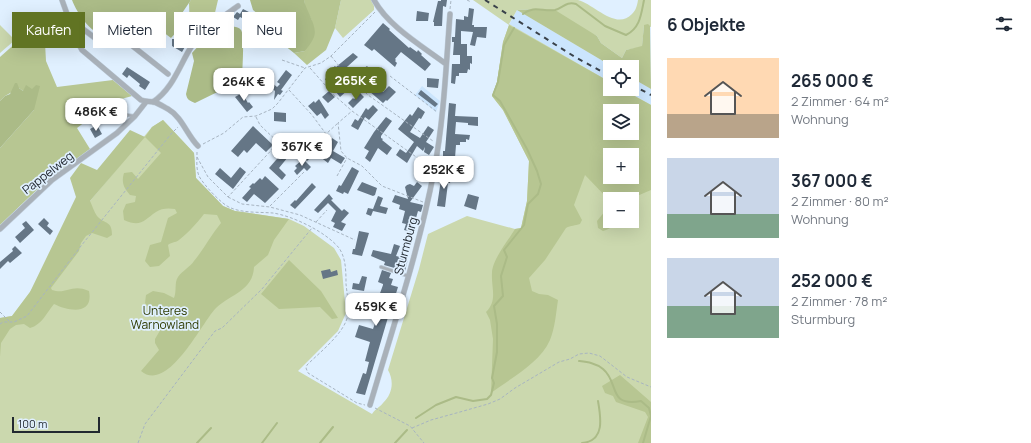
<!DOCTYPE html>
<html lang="de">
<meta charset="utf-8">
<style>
body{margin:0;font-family:Manrope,sans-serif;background:#f2f2f3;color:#1f2937;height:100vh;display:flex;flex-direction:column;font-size:15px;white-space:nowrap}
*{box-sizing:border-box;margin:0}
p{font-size:13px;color:#747a83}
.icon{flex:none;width:22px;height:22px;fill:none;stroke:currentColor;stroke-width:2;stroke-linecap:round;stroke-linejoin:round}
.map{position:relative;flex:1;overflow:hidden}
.sheet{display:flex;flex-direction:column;background:#fff;width:380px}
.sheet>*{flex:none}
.banner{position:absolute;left:12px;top:12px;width:380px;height:36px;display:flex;gap:8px}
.fabs{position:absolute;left:603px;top:60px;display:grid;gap:8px}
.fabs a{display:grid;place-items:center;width:36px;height:36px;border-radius:0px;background:#fff;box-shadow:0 4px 16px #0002;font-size:20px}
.scale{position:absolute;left:12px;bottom:10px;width:88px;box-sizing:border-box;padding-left:4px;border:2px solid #222930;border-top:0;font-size:11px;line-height:14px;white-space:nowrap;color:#222930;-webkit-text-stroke:3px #e0f0ff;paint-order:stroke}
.price{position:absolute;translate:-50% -34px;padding:0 9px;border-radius:8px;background:#fff;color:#222;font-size:13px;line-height:26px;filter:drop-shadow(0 1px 2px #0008)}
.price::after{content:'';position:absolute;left:50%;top:24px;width:12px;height:9px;margin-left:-6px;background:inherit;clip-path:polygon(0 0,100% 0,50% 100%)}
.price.active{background:#617423;color:#fff}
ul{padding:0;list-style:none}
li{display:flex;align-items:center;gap:12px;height:100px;padding:0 16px}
li span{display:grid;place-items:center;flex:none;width:112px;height:80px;border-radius:0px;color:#555}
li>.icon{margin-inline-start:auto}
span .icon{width:48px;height:48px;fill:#fffc;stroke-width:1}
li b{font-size:17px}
h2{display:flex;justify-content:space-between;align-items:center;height:48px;padding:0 16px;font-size:17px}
.tag{padding:0 14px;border-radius:0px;background:#fff;box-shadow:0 4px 16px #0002;font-size:14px;line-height:36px}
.tag.active{background:#617423;color:#fff}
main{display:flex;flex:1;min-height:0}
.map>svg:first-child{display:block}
.built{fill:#cbe5fd}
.green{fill:#cbd8ae;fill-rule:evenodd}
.forest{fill:#b7c692;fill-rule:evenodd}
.water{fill:#abbb87}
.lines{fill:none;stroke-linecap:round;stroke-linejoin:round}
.stream{stroke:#abbb87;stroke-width:2}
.building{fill:#657686}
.lane-casing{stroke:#beccda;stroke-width:4}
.street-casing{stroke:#beccda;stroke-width:6}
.path{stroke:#a7b4c1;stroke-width:1;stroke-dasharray:3 2;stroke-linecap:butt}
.lane{stroke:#a9b1b9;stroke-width:2.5}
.street{stroke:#a9b1b9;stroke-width:5}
.rail{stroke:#3a424a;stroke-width:2;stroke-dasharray:5 5;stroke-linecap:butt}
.labels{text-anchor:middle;stroke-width:3.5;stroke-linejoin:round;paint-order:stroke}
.street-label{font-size:12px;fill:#222930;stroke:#e0f0ff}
.park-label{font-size:12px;fill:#2f3b00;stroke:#e0f0ff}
</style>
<main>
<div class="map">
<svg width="651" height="443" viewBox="0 0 651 443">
<rect width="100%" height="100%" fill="#e0f0ff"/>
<!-- built -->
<path class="built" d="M517 10 613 67H610V82L509 25Z
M632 78 651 89V105L622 89H632Z
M422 86 440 101 436 112 415 95Z"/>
<!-- green -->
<path class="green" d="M341 0H371L374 6V10L343 38 335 28Z
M473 0H578C594 4 616 31 632 14 636 10 637 6 638 0H651V27L644 25 642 47 626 50 622 58 601 43 597 36 538 9 517 10 509 24 610 82V89H622L651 105V443H0V318L12 316 30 292 90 201 152 127 163 120 194 153 196 178 223 206 235 211 289 219 304 226 334 248 341 260 346 313 338 331 298 371 372 414C376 408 379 408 383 403 393 393 394 381 388 370L419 269 428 234 467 216 515 229 521 228 527 201 529 161 503 110 492 96 497 82 503 42 509 25ZM610 111H632V133H610ZM610 155H632V177H610ZM610 199H632V221H610Z
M0 25 15 40 0 53Z"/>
<!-- forest -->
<path class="forest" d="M191 0H218L213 21 190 35 189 3Z
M304 0H341L335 28 326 50 307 65 294 53 305 51 312 21 305 7Z
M538 9 555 10 597 36 601 43 622 58 626 50 642 46 644 25 648 24 650 26 651 89 632 78V67H613L517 10Z
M509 25 610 82V89H622L651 105V190L637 196 632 203V199H610V221H618C614 226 610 229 603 231L598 228 597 221 610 205V201L585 175 574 205 582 220 580 224C575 226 571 225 566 228L545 260 529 278 532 291 539 294 548 295 558 300C556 313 555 328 550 340 540 363 511 378 491 393L493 339 490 320 486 312C498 300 491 288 492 273 492 260 508 241 515 229L521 228 527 201 529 161 503 110 492 96 497 82 503 42ZM610 111H632V133H610ZM610 155H632V177H610Z
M27 33 45 43 46 61 57 87 113 80 132 96 111 102 77 128 90 149 44 183 0 225V148L34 110 32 89 23 91 19 88 5 96 0 101V57Z
M163 120 194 153 196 178 223 206 235 211 289 219 274 240 268 255 254 267C253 291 231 294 216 308 202 322 168 394 141 371L159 350 155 343V339L168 317 160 312H152L145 303 146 295 153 291 164 293 174 298C177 291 174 283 178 277 182 271 190 267 194 261 204 249 211 235 221 223L217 215 204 214C196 224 189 232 179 240 175 243 171 242 168 245L170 256 159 266 150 267 145 261 150 245 161 242 168 218 177 213 175 209C169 208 161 208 156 212 144 220 141 228 124 220L123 211 126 204 135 202 136 196 130 195C124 188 121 183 124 173L132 172 138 179 161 153 145 137 90 201C92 205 94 212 97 216 105 225 112 220 112 235L107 238 92 233 86 236 81 243 79 251 51 288 52 290C67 295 71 283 89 291 94 316 68 311 54 304 47 312 42 325 30 328L24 324 16 325 10 329 1 343 0 357V318L12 316 30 292 76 197 70 178 81 163 97 170 130 130 145 137 152 127Z
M289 260 321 291 338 318 332 319 320 307 279 309 261 294Z
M620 375 651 402V443H638L648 417 645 412 616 402 613 396 605 393 602 386Z"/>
<!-- water -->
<path class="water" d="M72 0H191L178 19 181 27 171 38 155 26 153 21H146L143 27 122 30C104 52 78 17 72 0Z
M250 0H304C306 11 318 26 314 37 312 42 308 47 305 51L294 53 279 41 273 27 253 10Z
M232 26C235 27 239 27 241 30 245 36 242 71 242 80L195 103C190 101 187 100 186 94L194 61 192 53 201 43Z
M15 83H17L19 88 23 91 26 85 32 89 36 85 40 86 34 110 0 148V101L5 96 10 94Z"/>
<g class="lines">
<!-- stream -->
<path class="stream" d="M523 14C534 5 543 12 555 10 563 8 566 1 576 4L605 26 626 35C640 28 641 15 644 0
M579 361C587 362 596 363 603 369 620 383 607 407 641 401L649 408 651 416 643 443
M416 418 436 405 456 397 473 401 487 399 491 395 494 383 492 378 497 352V324L494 306 503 296 501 276 507 257 504 250 524 225 528 204 538 194 541 184 537 171 527 149 500 101 493 95 498 82 504 45 514 28
M197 443 211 428
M262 443 277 423
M320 443 333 427
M395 443 407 430
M582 443C605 441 601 418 598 401"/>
</g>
<!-- building -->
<path class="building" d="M441 0H447L446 7 443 6 442 26H434V22H433L438 1H441Z
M469 8 474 9 472 25H474V27H487L486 38 477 37 475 46 470 45 473 32 461 31V44H467V56H472V64L470 63V70L468 69 467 73H459V76H456L455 84 451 83 452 64H460V55H453L454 42H452V37H455L456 19 464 20V16L468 17Z
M243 9 261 18 255 25 246 18V20L240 17 238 20 233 17 237 12 240 14Z
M417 11 429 13 428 21H416Z
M383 23 390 29 389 30 409 48 410 47 417 52 418 50 422 54 421 55 431 64 425 71 401 52 395 59 396 60 395 61 397 63 395 67 374 49 372 51 364 45Z
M259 36 272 40 269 48 260 44 261 42 258 41Z
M185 37 188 44 186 45 182 52 172 46V39H179Z
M353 53 358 57 328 84 325 79 329 76 326 73 335 66 336 67Z
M367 66 372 72 367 75 366 74 340 97 336 92 343 87 342 85Z
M127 67 150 82 145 90 139 86 140 84 129 75 127 78 122 74Z
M286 70 292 75 281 90 283 91 280 95 278 94 274 100 275 91 268 85 271 82 277 87 280 84 277 82Z
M376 74 381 79 374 85 383 92 389 86 396 92 387 101 386 100 383 103 369 91 367 93 364 91 373 80 371 79Z
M427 78 439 79 438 88 427 87Z
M421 90 438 104 435 107 418 94Z
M329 91 335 97 328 103 322 97Z
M242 93 248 103 249 102 253 107 247 112 235 97Z
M360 93 364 97 353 108 348 103 353 98 354 99Z
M319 99 329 115 325 119 321 113 317 116 308 106 314 101 315 103Z
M449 103 456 104 455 116 478 117V126L468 125V123L456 122 455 134 470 135 469 140 466 139V142H460V145H456L455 158 443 157V151H445Z
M373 105 378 110 369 120 365 117 358 130 351 126 355 119 358 121 366 108 368 110Z
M418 107 425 112 421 119 419 118 410 132 420 138 428 126 434 130 426 142 434 147 429 155 424 152 425 147 423 151 417 146 407 163 396 155 400 149 406 153 414 142 398 129 410 114 412 116Z
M274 112 286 113V122L274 121Z
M386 117 392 121 381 136V138L383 139 382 140 392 148 387 155 378 148 370 162 365 158 369 151 364 148 374 132Z
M97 125 102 134 95 138 90 129Z
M253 126 273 145 266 152 256 143 247 153 244 150 238 157 231 151Z
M332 138 338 142 333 151 345 158 341 164 331 158 328 163 315 153 307 161 305 159 315 143 317 144 318 141 325 145 327 141 330 142Z
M283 152 288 157 279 168 286 175 282 180 269 168Z
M303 159 311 167 307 171 304 168 297 175 294 171 297 168 295 166Z
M240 167 246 172 233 189 215 174 220 168 231 178Z
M352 167 359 171 348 194 344 192 343 194 336 191 339 185 341 186Z
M442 173 451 175 450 183H448L445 207 437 206Z
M265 176 279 189 265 203 254 194 247 202 242 198 251 188 249 187 253 183 254 184 260 178 262 180Z
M362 182 377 188 375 195 373 196 357 190Z
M417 182 422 186 410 202 423 205 421 212 418 211 412 232 404 230 406 224 402 223 405 211 399 209 400 205 392 202 395 195 408 199 405 187 407 185 410 184 414 186Z
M312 183 316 187 295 209 290 205 295 200 296 201Z
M329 194 333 199 331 200 342 211 344 209 349 213 341 222 346 224 342 231 333 227 335 223 331 221 336 211 328 203 318 213 314 210Z
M468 194 479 197 476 210 464 206Z
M378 196 383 198 380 206 388 208 386 214 373 211 371 216 366 214 368 208 373 209Z
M44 218 49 223 47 226 53 231 50 235 38 224Z
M26 221 34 230 20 243 15 237 25 228 22 224Z
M359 231 369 233 362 256 352 254 353 249H355Z
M394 244 400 246 396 256 408 259 405 271 384 265 385 262 371 256 373 250 391 254Z
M15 246 22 253 10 263 8 261 0 269V262L13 251 12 249Z
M330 269 331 272 337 270 338 275 323 279 321 271Z
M382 270 391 273 389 278 393 279 391 285 398 287 394 300 391 299 387 313 389 314 365 395 356 393 363 373 366 374 369 362 365 361 370 342 355 337 359 325 373 329 379 312 373 310 377 296H379L383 285V284L378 282Z
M362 276 367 277 364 291 352 289 353 283 359 284Z"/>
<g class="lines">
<!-- lane casing -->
<g class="lane-casing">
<path id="lane" d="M116 118 127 115 134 116
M381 267 408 276"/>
</g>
<!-- street casing -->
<g class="street-casing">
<path id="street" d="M62 0 76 39 82 50 141 100C146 102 149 101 154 102 158 103 164 107 168 109 182 117 187 135 198 146
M374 0C388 26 422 46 446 64
M71 20 95 38 102 41H120L130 44 168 74
M153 102C174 88 180 63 193 44 204 28 223 17 238 6
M0 229 52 180 117 133 135 116 146 102
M370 405C393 327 419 250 434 171 444 119 446 66 450 14"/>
</g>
<!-- path -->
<path class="path" d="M467 0 471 2
M450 9 451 0
M331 56 344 72 368 95 433 141
M282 60 305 68
M310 68 334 95 351 110
M390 76 437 112
M289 90 312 115 326 134 338 123
M256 117 260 125 287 151
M203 144 224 133 243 117 256 116 272 109 278 103 305 68 321 63 331 56 375 12
M197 152C197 160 196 169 199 176 203 184 222 205 231 208 243 213 259 212 273 213 293 216 326 232 339 248 346 258 346 272 346 284 347 293 349 305 348 314 346 332 320 352 307 365L306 368 308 373 357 403 365 405
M197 157 208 177 228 197 278 143
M337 176 347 158
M228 197 242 204 270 207 300 215 355 240
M423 202 382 186 362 166 347 158 341 151 338 123 352 111 419 159 424 161 430 160
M270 206 305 171
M316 222 327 210
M0 312 9 321
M0 324 3 322H14L27 316 81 246 171 134 178 127
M375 408 410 426 424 443
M412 428 431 420 460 412 488 404 500 399 515 388 559 362 570 359 579 354 589 353 600 356 627 377 651 387
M138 443 145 424 215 331 222 328 262 289 312 228"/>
<!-- lane -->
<use href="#lane" class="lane"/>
<!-- street -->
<use href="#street" class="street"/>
<!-- rail -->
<path class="rail" d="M485 0 575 57 610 76
M632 85 651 95"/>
</g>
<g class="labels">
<!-- street labels -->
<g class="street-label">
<text transform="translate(48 173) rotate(-38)" y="4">Pappelweg</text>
<text transform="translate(406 246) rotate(-75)" y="4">Sturmburg</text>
</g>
<!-- park labels -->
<g class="park-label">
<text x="165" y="315">Unteres<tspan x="165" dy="14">Warnowland</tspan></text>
</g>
</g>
</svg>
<div class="fabs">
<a><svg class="icon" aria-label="locate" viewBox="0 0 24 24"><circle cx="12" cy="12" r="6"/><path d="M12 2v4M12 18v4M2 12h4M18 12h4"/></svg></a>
<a><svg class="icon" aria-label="layers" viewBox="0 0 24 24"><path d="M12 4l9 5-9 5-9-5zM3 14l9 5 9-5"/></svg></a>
<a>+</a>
<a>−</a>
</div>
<div class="scale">100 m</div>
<b class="price active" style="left:356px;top:101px">265K €</b>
<b class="price" style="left:244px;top:102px">264K €</b>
<b class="price" style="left:96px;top:132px">486K €</b>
<b class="price" style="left:302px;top:167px">367K €</b>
<b class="price" style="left:444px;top:190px">252K €</b>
<b class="price" style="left:376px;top:327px">459K €</b>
<div class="banner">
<a class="tag active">Kaufen</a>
<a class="tag">Mieten</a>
<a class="tag">Filter</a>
<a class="tag">Neu</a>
</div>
</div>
<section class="sheet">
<h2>6 Objekte<svg class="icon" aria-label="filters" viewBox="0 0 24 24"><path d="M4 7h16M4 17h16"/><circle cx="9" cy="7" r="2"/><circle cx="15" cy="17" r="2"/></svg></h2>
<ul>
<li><span style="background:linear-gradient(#ffd9b3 70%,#b9a48a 0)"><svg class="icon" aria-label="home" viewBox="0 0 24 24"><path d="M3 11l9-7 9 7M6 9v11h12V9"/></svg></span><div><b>265 000 €</b><p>2 Zimmer · 64 m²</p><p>Wohnung</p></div></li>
<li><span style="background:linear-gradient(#c9d6e8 70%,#7fa58c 0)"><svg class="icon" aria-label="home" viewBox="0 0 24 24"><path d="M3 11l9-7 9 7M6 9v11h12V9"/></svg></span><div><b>367 000 €</b><p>2 Zimmer · 80 m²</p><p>Wohnung</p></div></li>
<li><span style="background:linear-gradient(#c9d6e8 60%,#7fa58c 0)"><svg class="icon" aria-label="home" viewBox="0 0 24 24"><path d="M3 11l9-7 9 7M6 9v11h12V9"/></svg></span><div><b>252 000 €</b><p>2 Zimmer · 78 m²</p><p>Sturmburg</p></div></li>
</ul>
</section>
</main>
